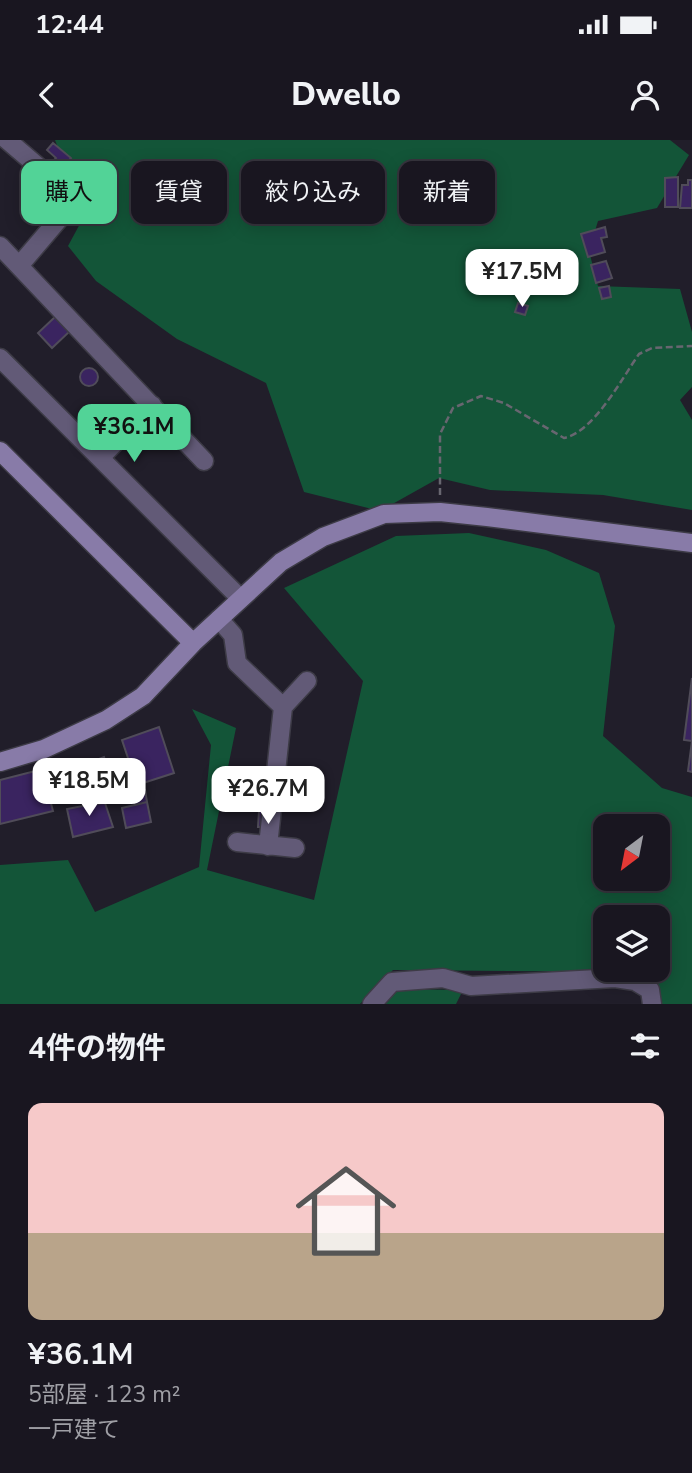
<!DOCTYPE html>
<html lang="ja">
<meta charset="utf-8">
<style>
body{margin:0;font-family:"Nunito Sans","Noto Sans JP",sans-serif;background:#26232d;color:#f1f3f6;height:100vh;display:flex;flex-direction:column;font-size:26px;white-space:nowrap}
*{box-sizing:border-box;margin:0}
p{font-size:23px;color:#9f9fa5}
.icon{flex:none;width:38px;height:38px;fill:none;stroke:currentColor;stroke-width:2;stroke-linecap:round;stroke-linejoin:round}
.map{position:relative;height:864px;overflow:hidden}
.sheet{display:flex;flex-direction:column;background:#191620;flex:1}
.sheet>*{flex:none}
.guide{position:absolute;left:21px;top:21px;width:651px;height:63px;display:flex;gap:14px}
.needle{width:46px;rotate:212deg}
.fabs{position:absolute;left:593px;top:674px;display:grid;gap:14px}
.fabs a{display:grid;place-items:center;width:77px;height:77px;border-radius:14px;background:#191620;box-shadow:0 4px 18px #0003,0 0 0 2px #37353e;font-size:35px}
.price{position:absolute;translate:-50% -60px;padding:0 16px;border-radius:14px;background:#fff;color:#222;font-size:23px;line-height:46px;filter:drop-shadow(0 2px 4px #0008)}
.price::after{content:'';position:absolute;left:50%;top:42px;width:21px;height:16px;margin-left:-10px;background:inherit;clip-path:polygon(0 0,100% 0,50% 100%)}
.price.current{background:#52d397;color:#111}
ul{padding:0;list-style:none}
li{display:grid;align-content:center;gap:14px;height:371px;padding:0 28px}
li+li{border-top:2px solid #37353e}
li span{display:grid;place-items:center;height:217px;border-radius:14px;color:#555}
li>.icon{margin-inline-start:auto}
span .icon{width:126px;height:126px;fill:#fffc;stroke-width:1}
li b{font-size:30px}
h2{display:flex;justify-content:space-between;align-items:center;height:84px;padding:0 28px;font-size:30px}
.tag{padding:0 24px;border-radius:14px;background:#191620;box-shadow:0 4px 18px #0003,0 0 0 2px #37353e;font-size:24px;line-height:63px}
.tag.current{background:#52d397;color:#111}
.status{display:flex;justify-content:space-between;align-items:center;height:49px;padding:0 35px;background:#191620;direction:ltr}
.status svg{height:19px;fill:currentColor}
header{display:flex;justify-content:space-between;align-items:center;height:91px;padding:0 28px;background:#191620;font-size:32px;font-weight:800}
.map>svg:first-child{display:block}
.forest{fill:#135538;fill-rule:evenodd}
.building{fill:#3a2460;stroke:#504c59;stroke-width:2}
.lines{fill:none;stroke-linecap:round;stroke-linejoin:round}
.street-casing{stroke:#3d3b46;stroke-width:21}
.secondary-casing{stroke:#3d3b46;stroke-width:21}
.path{stroke:#686670;stroke-width:2.5;stroke-dasharray:7 3.5;stroke-linecap:butt}
.street{stroke:#625a77;stroke-width:18}
.secondary{stroke:#887ba8;stroke-width:18}
</style>
<div class="status"><b>12:44</b><svg viewBox="0 0 49 12"><path d="M0 12V9h3v3zM5 12V6h3v6zM10 12V3h3v9zM15 12V0h3v12zM26 1h20v11H26zM47 4h2v5h-2z"/></svg></div>
<header><svg class="icon" aria-label="back" viewBox="0 0 24 24"><path d="M15 5l-7 7 7 7"/></svg>Dwello<svg class="icon" aria-label="person" viewBox="0 0 24 24"><circle cx="12" cy="8" r="4"/><path d="M4 21q1-7 8-7t8 7"/></svg></header>
<div class="map">
<svg width="692" height="864" viewBox="0 0 692 864">
<rect width="100%" height="100%" fill="#211e2a"/>
<!-- forest -->
<path class="forest" d="M55 0H670L689 15 657 68 598 81 589 111 598 146 680 149 692 192V247L680 260 692 280V370L603 355 490 350 439 338 380 371 304 352 266 243 177 199 96 141 68 106 89 67 90 31 60 13Z
M469 393 546 410 599 433 615 486 603 596 662 648 692 657V864H659L655 832 393 830 360 864H0V725L68 720 95 772 199 727 211 605 192 569 236 588 207 730 314 760 363 541 284 448 396 396ZM606 686H658V738H606ZM606 777H658V830H606Z
M394 849 463 850 456 864H380Z"/>
<!-- building -->
<path class="building" d="M53 3 71 18 55 37 46 29 56 18 47 10Z
M678 37V67H665V38Z
M688 40H692V68H680L682 45H688Z
M605 87 607 97 601 98 605 112 588 117 581 94Z
M606 121 612 138 596 143 591 125Z
M609 146 611 157 602 159 599 148Z
M518 163 528 166 525 175 515 172Z
M56 176 70 191 52 208 38 193Z
M80 237a9 9 0 1 1 18 0a9 9 0 1 1-18 0Z
M692 538V632L688 631 692 601 684 600Z
M159 587 174 633 137 645 122 600Z
M104 617 111 639 95 644 88 623Z
M51 627 56 649 48 652 53 671 0 684V640Z
M145 650 147 662 135 665 132 652Z
M96 658 97 664 105 663 113 687 73 697 67 669 88 665 87 660Z
M233 659 248 664V669L232 670Z
M147 662 151 682 126 688 122 668Z
M249 665 266 666 265 687H258L259 671 249 670Z"/>
<g class="lines">
<!-- street casing -->
<g class="street-casing">
<path id="street" d="M7 0 76 59 19 126
M0 106 204 321
M0 218 240 458
M100 318 152 265
M219 479 233 495 237 523 283 567 268 706
M283 567 307 541
M237 702 295 708
M372 864 392 842 443 838 471 846 615 838 635 841 650 850 652 864"/>
</g>
<!-- secondary casing -->
<g class="secondary-casing">
<path id="secondary" d="M0 311 193 503
M0 622 44 609 106 580 143 556 193 503 281 422 323 397 384 374 440 372 487 377 692 403"/>
</g>
<!-- path -->
<path class="path" d="M440 355V294L453 268 481 256 504 263 564 298C594 292 622 238 639 214L652 208 692 206"/>
<!-- street -->
<use href="#street" class="street"/>
<!-- secondary -->
<use href="#secondary" class="secondary"/>
</g>
</svg>
<div class="fabs">
<a><svg class="needle" viewBox="-14 -14 28 28"><path d="M0-13l5 13h-10z" fill="#e53935"/><path d="M0 13l5-13h-10z" fill="#9f9fa5"/></svg></a>
<a><svg class="icon" aria-label="layers" viewBox="0 0 24 24"><path d="M12 4l9 5-9 5-9-5zM3 14l9 5 9-5"/></svg></a>
</div>
<b class="price" style="left:522px;top:169px">¥17.5M</b>
<b class="price current" style="left:134px;top:324px">¥36.1M</b>
<b class="price" style="left:89px;top:678px">¥18.5M</b>
<b class="price" style="left:268px;top:686px">¥26.7M</b>
<div class="guide">
<a class="tag current">購入</a>
<a class="tag">賃貸</a>
<a class="tag">絞り込み</a>
<a class="tag">新着</a>
</div>
</div>
<section class="sheet">
<h2>4件の物件<svg class="icon" aria-label="filters" viewBox="0 0 24 24"><path d="M4 7h16M4 17h16"/><circle cx="9" cy="7" r="2"/><circle cx="15" cy="17" r="2"/></svg></h2>
<ul>
<li><span style="background:linear-gradient(#f6c9c9 60%,#b9a48a 0)"><svg class="icon" aria-label="home" viewBox="0 0 24 24"><path d="M3 11l9-7 9 7M6 9v11h12V9"/></svg></span><div><b>¥36.1M</b><p>5部屋 · 123 m²</p><p>一戸建て</p></div></li>
</ul>
</section>
